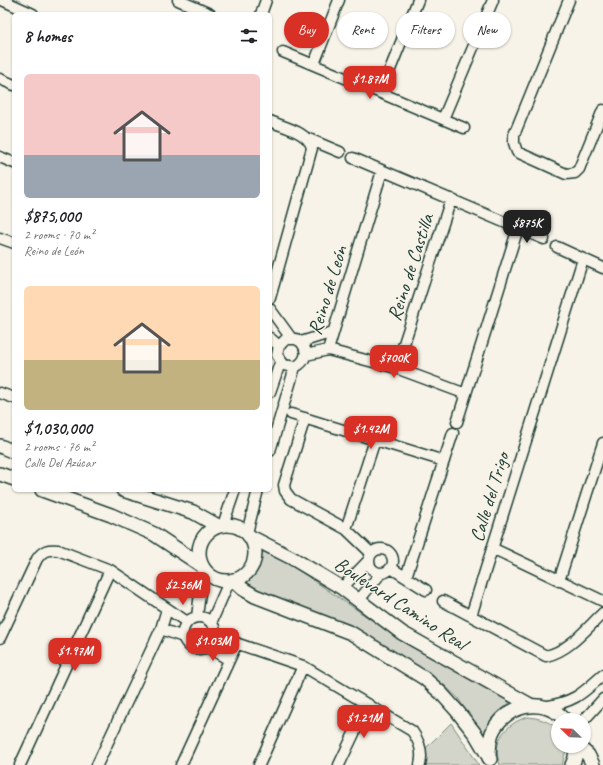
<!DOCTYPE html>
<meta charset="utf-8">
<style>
body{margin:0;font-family:Caveat,sans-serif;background:#f6f6f6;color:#202124;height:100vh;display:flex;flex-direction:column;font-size:15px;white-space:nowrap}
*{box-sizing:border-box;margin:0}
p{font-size:13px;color:#757577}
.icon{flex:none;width:22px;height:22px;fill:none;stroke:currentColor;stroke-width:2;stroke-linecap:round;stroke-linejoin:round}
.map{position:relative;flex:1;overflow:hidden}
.details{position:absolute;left:12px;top:12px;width:260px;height:480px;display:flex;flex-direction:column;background:#fff;border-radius:6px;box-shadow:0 1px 3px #0004}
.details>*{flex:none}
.guide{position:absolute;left:284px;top:12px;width:259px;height:36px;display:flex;gap:8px}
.needle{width:26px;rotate:293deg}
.tools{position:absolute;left:551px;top:713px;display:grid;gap:8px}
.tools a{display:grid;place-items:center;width:40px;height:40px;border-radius:50%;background:#fff;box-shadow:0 1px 3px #0004;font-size:20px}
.price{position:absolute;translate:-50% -34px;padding:0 9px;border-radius:8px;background:#d93025;color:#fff;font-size:13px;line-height:26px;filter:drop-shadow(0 1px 2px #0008)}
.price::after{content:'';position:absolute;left:50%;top:24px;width:12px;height:9px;margin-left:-6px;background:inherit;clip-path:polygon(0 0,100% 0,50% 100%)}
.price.on{background:#222;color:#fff}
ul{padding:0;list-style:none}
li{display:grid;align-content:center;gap:8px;height:212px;padding:0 12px}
li span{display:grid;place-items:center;height:124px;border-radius:6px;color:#555}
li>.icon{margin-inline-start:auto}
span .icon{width:72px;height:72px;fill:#fffc;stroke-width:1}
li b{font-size:17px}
h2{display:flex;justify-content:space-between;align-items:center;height:48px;padding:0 12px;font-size:17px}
.chip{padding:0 14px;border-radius:18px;background:#fff;box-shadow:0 1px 3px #0004;font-size:14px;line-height:36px}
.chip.on{background:#d93025;color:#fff}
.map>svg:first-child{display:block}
.green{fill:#d3d5ca;stroke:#79897f}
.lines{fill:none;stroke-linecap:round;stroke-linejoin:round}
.street-casing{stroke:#1f3d34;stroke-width:13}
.secondary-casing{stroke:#1f3d34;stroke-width:16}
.street{stroke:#f7f3e8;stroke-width:10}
.secondary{stroke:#f7f3e8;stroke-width:13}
.labels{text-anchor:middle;stroke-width:3;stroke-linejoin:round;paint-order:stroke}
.street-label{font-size:20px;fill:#1f3d34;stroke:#f7f3e8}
</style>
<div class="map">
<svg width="603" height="765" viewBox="0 0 603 765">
<rect width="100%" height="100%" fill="#f7f3e8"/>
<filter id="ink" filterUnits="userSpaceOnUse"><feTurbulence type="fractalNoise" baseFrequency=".025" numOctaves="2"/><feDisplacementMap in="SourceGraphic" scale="8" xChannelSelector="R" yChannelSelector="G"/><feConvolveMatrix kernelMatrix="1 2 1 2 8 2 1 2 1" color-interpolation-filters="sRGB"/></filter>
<g filter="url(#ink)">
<!-- green -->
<path class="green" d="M261 548 279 557 410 646 509 700V704C496 711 490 719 486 733L479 732 458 698 444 685 379 643 348 624 247 587V582L257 567Z
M527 717C540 718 548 721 558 729V746H565L566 750 562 765H500C491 742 505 724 527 717Z
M451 723 479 765H423L426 757V748Z"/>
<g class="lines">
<!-- street casing -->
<g class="street-casing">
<path id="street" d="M2 0 33 14
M178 0 210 14
M569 0 514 135V143L517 152 566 174 575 173 579 169 603 110
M261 14 266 0
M283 52 464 128
M314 64 339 0
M0 79 14 85
M381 92 418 0
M443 119 493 0
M270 121C283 127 309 132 312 148L270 298
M309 139 340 152
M0 157 14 163
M353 158 544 239
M0 238 14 243
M557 247 603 268
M270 309 291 338
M270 338 279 346
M301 342C309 351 306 362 295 367L284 365 277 355 279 346 286 339H296L301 342 333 332
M328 350 382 171
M306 355 328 350 396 368 466 394
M396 368 451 199
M270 392 280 363
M0 393 14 398
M291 414 444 461
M305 418 284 485 285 491 291 499 346 529 371 553
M457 422 518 228
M270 451 295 367
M223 525 235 490
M346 529 375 440
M247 533 258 490
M492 548 603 601
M369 561a12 12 0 1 1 24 0a12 12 0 1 1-24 0Z
M391 568 426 590
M406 577 453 433
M559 581 603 443
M342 588 368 561
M359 600 381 573
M443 601 546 656C569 651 586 629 603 613
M471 616 583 259
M183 633a16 16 0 1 1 32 0a16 16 0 1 1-32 0Z
M197 617 203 569
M211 623 229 582
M161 629 183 637
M215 636 303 666 412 731C420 742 423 752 420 765
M0 638 37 559C43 550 48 549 58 550L110 570 187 622
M208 647 229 660
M543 707C574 702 581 695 603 675
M584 720 603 699
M20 765 110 570
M97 765 161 629 167 609
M181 765 237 643
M259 765 303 666
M339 765 368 704"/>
</g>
<!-- secondary casing -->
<g class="secondary-casing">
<path id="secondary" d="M0 446 14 452
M0 474 14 479
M42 490 111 515 154 534 201 565
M123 490 193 512 218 526
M199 553a28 28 0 1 1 56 0a28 28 0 1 1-56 0Z
M249 536 292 558 342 588 402 633 530 705
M233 580 243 589 255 596 351 633 424 678 441 693 458 712 476 735 490 759
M578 746 588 755 593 765
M489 758C489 749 489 741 492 733 504 705 544 695 565 720
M572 765 575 758 576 746"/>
</g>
<!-- street -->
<use href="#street" class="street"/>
<!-- secondary -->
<use href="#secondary" class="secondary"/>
</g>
</g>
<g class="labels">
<!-- street labels -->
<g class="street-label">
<text transform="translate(410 267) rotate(-72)" y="7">Reino de Castilla</text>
<text transform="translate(327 290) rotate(-73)" y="7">Reino de León</text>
<text transform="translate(489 497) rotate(-73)" y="7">Calle del Trigo</text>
<text transform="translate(401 603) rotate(33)" y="7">Boulevard Camino Real</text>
</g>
</g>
</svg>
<div class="tools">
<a><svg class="needle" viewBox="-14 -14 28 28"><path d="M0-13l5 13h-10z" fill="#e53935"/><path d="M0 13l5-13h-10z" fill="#757577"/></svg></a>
</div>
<b class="price" style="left:370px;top:100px">$1.87M</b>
<b class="price on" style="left:527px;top:244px">$875K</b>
<b class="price" style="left:394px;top:379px">$700K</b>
<b class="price" style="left:371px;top:450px">$1.42M</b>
<b class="price" style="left:183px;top:606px">$2.56M</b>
<b class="price" style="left:213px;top:662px">$1.03M</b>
<b class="price" style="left:75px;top:672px">$1.97M</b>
<b class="price" style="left:364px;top:739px">$1.21M</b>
<div class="guide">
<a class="chip on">Buy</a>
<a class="chip">Rent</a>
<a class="chip">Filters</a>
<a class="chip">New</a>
</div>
<section class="details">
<h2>8 homes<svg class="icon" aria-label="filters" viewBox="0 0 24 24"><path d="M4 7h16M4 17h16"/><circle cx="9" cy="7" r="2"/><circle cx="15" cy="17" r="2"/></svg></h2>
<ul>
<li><span style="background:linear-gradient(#f6c9c9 65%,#9aa5b1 0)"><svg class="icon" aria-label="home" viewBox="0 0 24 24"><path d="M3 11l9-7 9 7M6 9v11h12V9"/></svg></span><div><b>$875,000</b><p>2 rooms · 70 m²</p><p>Reino de León</p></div></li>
<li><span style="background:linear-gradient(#ffd9b3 60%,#c2b280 0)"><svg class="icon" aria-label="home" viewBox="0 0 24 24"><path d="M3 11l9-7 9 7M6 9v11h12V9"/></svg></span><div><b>$1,030,000</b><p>2 rooms · 76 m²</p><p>Calle Del Azúcar</p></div></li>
</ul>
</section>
</div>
